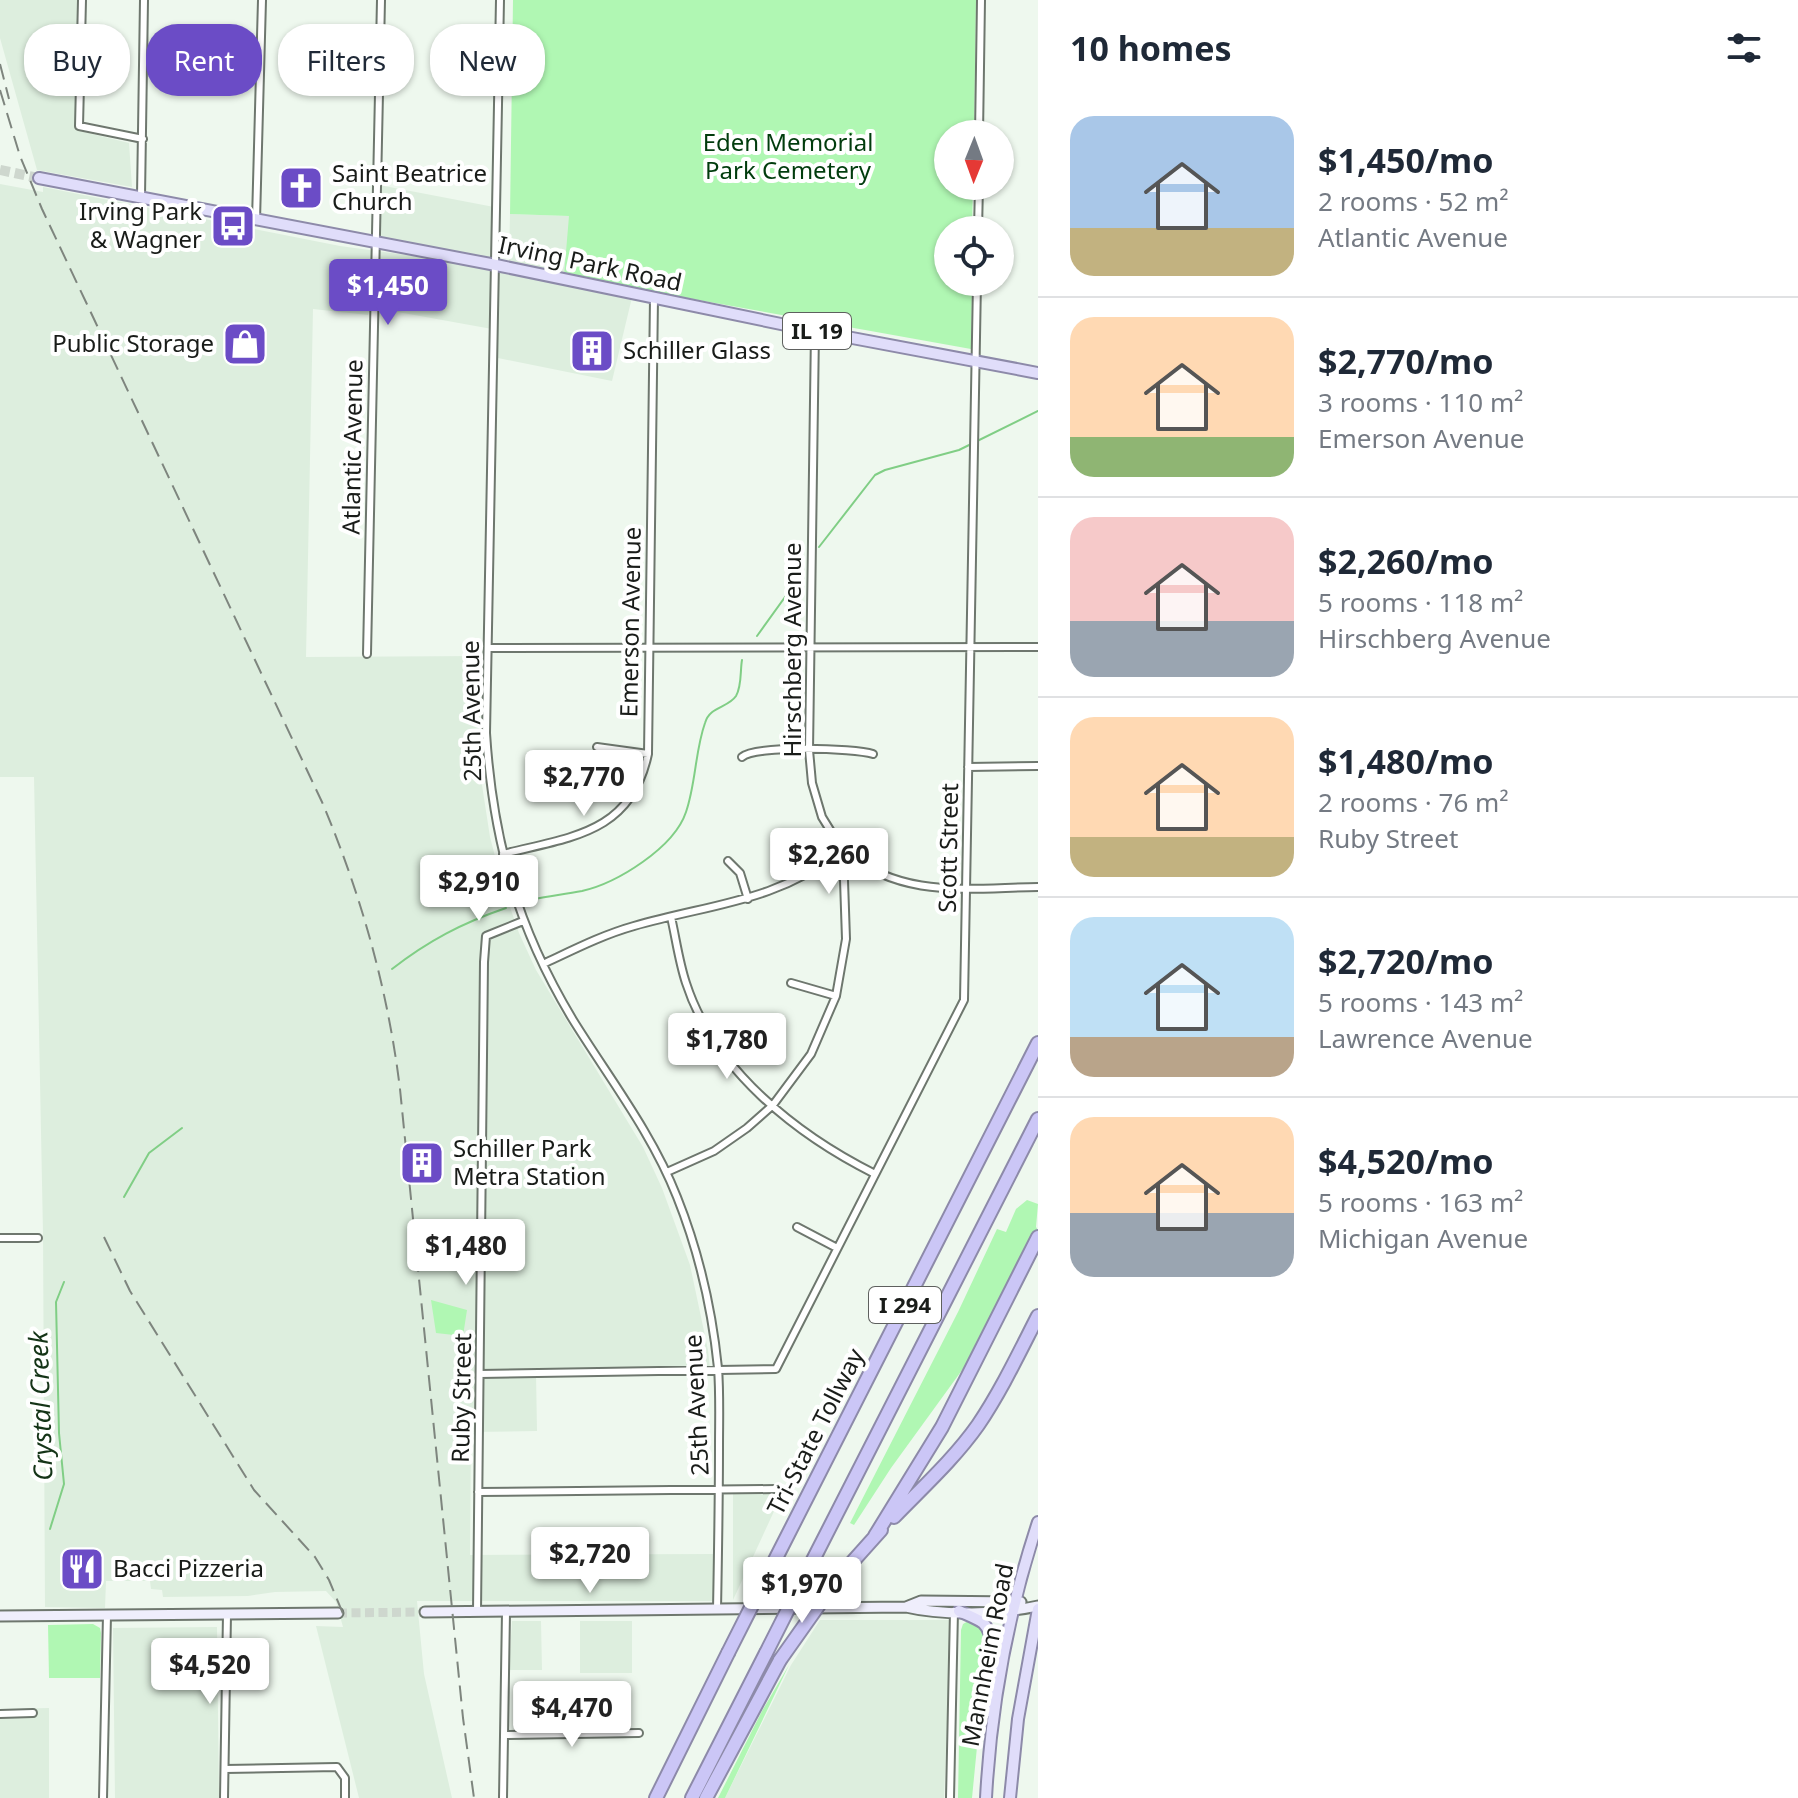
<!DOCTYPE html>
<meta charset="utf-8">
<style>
body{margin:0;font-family:"Noto Sans",sans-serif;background:#f6f6f7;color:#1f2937;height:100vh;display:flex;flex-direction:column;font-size:30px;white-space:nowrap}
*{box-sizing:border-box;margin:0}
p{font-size:26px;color:#747a83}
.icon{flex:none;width:44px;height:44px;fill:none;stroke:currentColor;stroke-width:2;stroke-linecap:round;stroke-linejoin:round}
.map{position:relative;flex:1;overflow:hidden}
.side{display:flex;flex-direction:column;background:#fff;width:760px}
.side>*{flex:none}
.hud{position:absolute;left:24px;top:24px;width:760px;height:72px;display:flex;gap:16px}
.needle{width:52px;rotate:181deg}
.fabs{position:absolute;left:934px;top:120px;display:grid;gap:16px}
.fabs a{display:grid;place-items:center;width:80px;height:80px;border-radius:50%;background:#fff;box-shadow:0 2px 6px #0004;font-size:40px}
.price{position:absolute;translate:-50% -68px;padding:0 18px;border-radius:8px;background:#fff;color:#222;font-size:26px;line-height:52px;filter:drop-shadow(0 2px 4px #0008)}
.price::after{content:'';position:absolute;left:50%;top:48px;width:24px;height:18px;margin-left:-12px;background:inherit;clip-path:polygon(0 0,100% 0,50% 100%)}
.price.selected{background:#6b4cc6;color:#fff}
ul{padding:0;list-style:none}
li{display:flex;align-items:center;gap:24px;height:200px;padding:0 32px}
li+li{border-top:2px solid #e0e1e3}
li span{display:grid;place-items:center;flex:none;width:224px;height:160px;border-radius:24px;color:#555}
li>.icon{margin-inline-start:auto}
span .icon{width:96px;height:96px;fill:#fffc;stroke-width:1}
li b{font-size:34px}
h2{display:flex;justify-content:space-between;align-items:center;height:96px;padding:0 32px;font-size:34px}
.chip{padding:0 28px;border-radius:32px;background:#fff;box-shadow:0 2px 6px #0004;font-size:28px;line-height:72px}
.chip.selected{background:#6b4cc6;color:#fff}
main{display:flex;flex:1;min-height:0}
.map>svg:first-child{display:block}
.built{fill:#ddeede}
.green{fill:#b0f7b3}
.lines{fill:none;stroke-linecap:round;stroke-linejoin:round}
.stream{stroke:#80ce85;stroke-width:2}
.secondary-tunnel{stroke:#ced7ce;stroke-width:9;stroke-dasharray:9 4.5;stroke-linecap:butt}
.primary-tunnel{stroke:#ced7ce;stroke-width:10;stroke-dasharray:10 5;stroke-linecap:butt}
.minor-casing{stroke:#6e776e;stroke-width:10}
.secondary-casing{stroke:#6e776e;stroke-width:13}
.primary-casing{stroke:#8d8aa9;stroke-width:14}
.motorway-casing{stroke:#8d8aa9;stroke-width:16}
.minor{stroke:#fff;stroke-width:6}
.secondary{stroke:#efeefc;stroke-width:9}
.primary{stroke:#e0ddfa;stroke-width:10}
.motorway{stroke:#cbc6f6;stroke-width:12}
.rail{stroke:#7e857e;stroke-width:2;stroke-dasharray:16 8;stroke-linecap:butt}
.motorway-bridge-casing{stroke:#8d8aa9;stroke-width:16;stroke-linecap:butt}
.motorway-bridge{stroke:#cbc6f6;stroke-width:12}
.labels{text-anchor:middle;stroke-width:8;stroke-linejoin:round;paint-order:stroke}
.shield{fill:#fff;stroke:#5e605e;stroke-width:2}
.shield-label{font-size:22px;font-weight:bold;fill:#191c19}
.park-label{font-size:24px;fill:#013c0d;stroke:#fff}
.poi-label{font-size:24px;fill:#191c19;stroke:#fff;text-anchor:start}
.street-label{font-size:24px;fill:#191c19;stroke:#fff}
.water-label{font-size:26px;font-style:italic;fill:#143417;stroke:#fff}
</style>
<main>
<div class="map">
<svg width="1038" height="1798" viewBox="0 0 1038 1798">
<rect width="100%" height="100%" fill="#eef8ee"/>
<!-- built -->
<path class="built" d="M0 0H78L76 130 129 143 132 187 37 170 0 38Z
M0 184 43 192V187L340 246 554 275 509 262 510 214 570 216 634 289 612 381 493 357 492 329 370 307 368 315 313 309 306 657 479 656 480 772 490 837 503 887 519 933 536 970 643 1147 662 1188 690 1265 708 1350 710 1369 536 1373 537 1431 471 1432 470 1555 714 1554 713 1601H417L424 1674 452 1798H359L316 1626 343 1627 336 1602 326 1591 275 1592 248 1596 163 1597 162 1590 151 1589 150 1581H106L105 1608 45 1607 43 1233 34 777H0Z
M379 185 494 207 493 261 378 241Z
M733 1494H782L733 1600Z
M820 1620H951L944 1798H725L791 1665Z
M512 1621H541L542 1670H509Z
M580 1621H632V1673H580Z
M217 1627 219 1798H115L113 1628Z
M49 1708V1798H0V1709Z"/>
<!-- green -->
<path class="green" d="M513 0H976L974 134H948V186H973L972 230H948V282H972L971 349 564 276 569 216 510 214Z
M1027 1200 1038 1204 1036 1227 1038 1230 965 1366 891 1468 854 1525 850 1523 958 1312 997 1229 1006 1232 1016 1209Z
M431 1300 467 1310 463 1336 436 1333Z
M970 1620 981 1626 987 1645 972 1798H958L961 1630 963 1624Z
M93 1624 100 1628 101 1633 100 1678H49L48 1625Z
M789 1665 725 1798H718L762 1711Z"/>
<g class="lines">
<!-- stream -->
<path class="stream" d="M819 547 875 475 885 470 959 450 1038 411
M757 636 803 572
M534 899C550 896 566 894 582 891 617 883 674 848 686 812 696 783 695 751 705 723 710 706 728 708 736 696 742 686 740 671 742 660
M392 969C428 941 462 923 506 908
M124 1197 149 1153 182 1128
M50 1529 64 1484 59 1433 56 1302 64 1282"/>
<!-- secondary-tunnel -->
<path class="secondary-tunnel" d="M338 1613 425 1612"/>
<!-- primary-tunnel -->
<path class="primary-tunnel" d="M0 170 39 178"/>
<!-- minor casing -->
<g class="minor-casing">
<path id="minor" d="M82 0 79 126 143 139
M500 0 486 733C493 841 517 927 573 1020 609 1078 652 1133 677 1197 699 1252 712 1309 718 1368 720 1394 719 1421 719 1447 719 1501 718 1556 717 1610
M979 134 981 0
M141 196 144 0
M256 220 262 0
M978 230 979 186
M489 648 1038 647
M367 654 381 0
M597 747 648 754
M742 757C756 745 854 748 873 754
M968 767 1038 766
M503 854C570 837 631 834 648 754L654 298
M728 861 740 873 748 899
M671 917C676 939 679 962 686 983 714 1070 797 1135 875 1174
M543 964C573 950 602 935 634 926 714 903 772 903 843 851 904 899 964 888 1038 887
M791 983 836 996
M667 1172 714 1151 747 1128 773 1105 811 1054 836 996 846 939 843 851 822 817 812 783 809 750 815 331
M797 1227 837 1248
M0 1238H38
M480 1374 776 1369 964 1000 977 282
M478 1492 776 1489
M477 1612 484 962 486 936 523 921
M0 1714 33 1713
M504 1735 639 1733
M225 1769 337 1767 345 1778V1798
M103 1798 107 1615
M224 1798 227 1614
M503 1798 506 1612
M950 1798 954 1611"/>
</g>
<!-- secondary casing -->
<g class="secondary-casing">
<path id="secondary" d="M906 1607 921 1601 1021 1602
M425 1612 906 1607C944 1616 1000 1614 1038 1606
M0 1616 338 1613"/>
</g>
<!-- primary casing -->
<g class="primary-casing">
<path id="primary" d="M39 178 496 265 815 331 1038 373
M959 1611C967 1615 976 1618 983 1623 1000 1638 989 1689 991 1712
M986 1798C991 1705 1009 1610 1038 1522
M1010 1798 1018 1719 1038 1609"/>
</g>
<!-- motorway casing -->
<g class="motorway-casing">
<path id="motorway" d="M894 1517C923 1487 954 1459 978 1425 1001 1391 1019 1353 1038 1316
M875 1536 942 1427 1038 1237
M811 1564 1038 1119
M772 1566 1038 1043
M838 1578 881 1530
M656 1798 728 1653
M692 1798 766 1653
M706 1798 780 1660"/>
</g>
<!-- minor -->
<use href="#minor" class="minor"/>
<!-- secondary -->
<use href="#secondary" class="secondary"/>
<!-- primary -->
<use href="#primary" class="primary"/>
<!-- motorway -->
<use href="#motorway" class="motorway"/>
<!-- rail -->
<path class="rail" d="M0 64 9 99
M0 90 20 156 42 209 322 802C361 894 388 990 400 1089L463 1718 474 1798
M104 1237 130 1291 254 1490 315 1557 329 1580 344 1616"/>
<!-- motorway-bridge casing -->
<g class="motorway-bridge-casing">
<path id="motorway-bridge" d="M728 1653 772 1566
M766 1653 811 1564
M780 1660 838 1578"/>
</g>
<!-- motorway-bridge -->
<use href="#motorway-bridge" class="motorway-bridge"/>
</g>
<!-- icons -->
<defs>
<g id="church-square" transform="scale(2.3)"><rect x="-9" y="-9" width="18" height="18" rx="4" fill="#6b4cc6" stroke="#fff"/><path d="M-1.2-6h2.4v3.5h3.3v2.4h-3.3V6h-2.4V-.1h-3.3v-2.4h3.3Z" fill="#fff"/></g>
<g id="bus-square" transform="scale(2.3)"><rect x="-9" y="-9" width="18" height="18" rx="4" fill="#6b4cc6" stroke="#fff"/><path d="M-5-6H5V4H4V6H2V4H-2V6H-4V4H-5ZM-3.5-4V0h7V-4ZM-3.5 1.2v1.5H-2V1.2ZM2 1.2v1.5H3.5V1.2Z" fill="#fff"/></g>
<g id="shop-square" transform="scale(2.3)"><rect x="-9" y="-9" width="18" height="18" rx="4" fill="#6b4cc6" stroke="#fff"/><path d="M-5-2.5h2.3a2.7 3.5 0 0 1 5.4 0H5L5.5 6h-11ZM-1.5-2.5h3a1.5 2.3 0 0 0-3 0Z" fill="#fff"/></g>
<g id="building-square" transform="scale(2.3)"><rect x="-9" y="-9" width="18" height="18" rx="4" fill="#6b4cc6" stroke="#fff"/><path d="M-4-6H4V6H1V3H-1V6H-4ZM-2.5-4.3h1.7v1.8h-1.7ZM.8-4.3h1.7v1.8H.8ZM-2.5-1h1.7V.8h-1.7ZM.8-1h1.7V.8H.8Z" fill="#fff"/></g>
<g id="restaurant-square" transform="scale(2.3)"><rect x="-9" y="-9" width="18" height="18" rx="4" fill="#6b4cc6" stroke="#fff"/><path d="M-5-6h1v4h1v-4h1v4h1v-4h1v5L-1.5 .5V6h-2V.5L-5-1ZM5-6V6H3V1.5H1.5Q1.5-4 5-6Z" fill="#fff"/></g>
</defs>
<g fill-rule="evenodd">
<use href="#church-square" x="301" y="188"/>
<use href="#bus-square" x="233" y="226"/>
<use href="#shop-square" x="245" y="344"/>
<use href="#building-square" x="592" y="351"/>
<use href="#building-square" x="422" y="1163"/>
<use href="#restaurant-square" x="82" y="1569"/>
</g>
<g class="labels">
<!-- shield labels -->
<g class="shield">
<rect x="783" y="313" width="68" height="36" rx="6"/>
<rect x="869" y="1287" width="72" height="36" rx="6"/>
</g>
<g class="shield-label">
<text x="817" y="339">IL 19</text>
<text x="905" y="1313">I 294</text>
</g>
<!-- park labels -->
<g class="park-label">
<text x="788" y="151">Eden Memorial<tspan x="788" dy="28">Park Cemetery</tspan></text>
</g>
<!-- poi labels -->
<g class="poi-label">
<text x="332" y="182">Saint Beatrice<tspan x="332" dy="28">Church</tspan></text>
<text x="202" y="220" text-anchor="end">Irving Park<tspan x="202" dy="28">&amp; Wagner</tspan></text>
<text x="214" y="352" text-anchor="end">Public Storage</text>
<text x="623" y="359">Schiller Glass</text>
<text x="453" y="1157">Schiller Park<tspan x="453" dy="28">Metra Station</tspan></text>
<text x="113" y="1577">Bacci Pizzeria</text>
</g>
<!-- street labels -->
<g class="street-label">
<text transform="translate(590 264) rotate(12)" y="8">Irving Park Road</text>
<text transform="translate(353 447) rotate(-89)" y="8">Atlantic Avenue</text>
<text transform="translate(631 622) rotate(-89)" y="8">Emerson Avenue</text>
<text transform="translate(793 650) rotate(-90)" y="8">Hirschberg Avenue</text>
<text transform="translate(472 711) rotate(-91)" y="8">25th Avenue</text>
<text transform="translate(949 848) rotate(-89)" y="8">Scott Street</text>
<text transform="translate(462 1398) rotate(-89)" y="8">Ruby Street</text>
<text transform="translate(697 1405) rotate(-93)" y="8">25th Avenue</text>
<text transform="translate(816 1432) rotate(-63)" y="8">Tri-State Tollway</text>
<text transform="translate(988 1655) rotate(-79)" y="8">Mannheim Road</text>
</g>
<!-- water labels -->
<g class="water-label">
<text transform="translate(41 1406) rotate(-92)" y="9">Crystal Creek</text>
</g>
</g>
</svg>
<div class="fabs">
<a><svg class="needle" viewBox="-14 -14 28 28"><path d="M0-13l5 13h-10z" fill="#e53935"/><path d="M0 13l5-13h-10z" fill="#747a83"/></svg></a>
<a><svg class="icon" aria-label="locate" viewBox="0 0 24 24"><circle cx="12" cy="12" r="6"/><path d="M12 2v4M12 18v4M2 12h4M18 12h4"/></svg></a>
</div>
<b class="price selected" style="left:388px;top:327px">$1,450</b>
<b class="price" style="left:584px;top:818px">$2,770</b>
<b class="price" style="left:829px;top:896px">$2,260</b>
<b class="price" style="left:479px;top:923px">$2,910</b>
<b class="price" style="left:727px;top:1081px">$1,780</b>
<b class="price" style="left:466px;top:1287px">$1,480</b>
<b class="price" style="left:590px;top:1595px">$2,720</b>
<b class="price" style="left:802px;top:1625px">$1,970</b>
<b class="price" style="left:210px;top:1706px">$4,520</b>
<b class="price" style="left:572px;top:1749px">$4,470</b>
<div class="hud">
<a class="chip">Buy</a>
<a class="chip selected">Rent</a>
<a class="chip">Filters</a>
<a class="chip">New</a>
</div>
</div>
<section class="side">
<h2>10 homes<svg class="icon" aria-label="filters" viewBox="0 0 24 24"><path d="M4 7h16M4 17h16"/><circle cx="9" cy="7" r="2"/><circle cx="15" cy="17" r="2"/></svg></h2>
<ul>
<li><span style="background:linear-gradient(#a9c7e8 70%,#c2b280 0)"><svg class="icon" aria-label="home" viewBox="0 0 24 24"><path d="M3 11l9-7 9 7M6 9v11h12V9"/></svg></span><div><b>$1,450/mo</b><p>2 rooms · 52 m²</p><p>Atlantic Avenue</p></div></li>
<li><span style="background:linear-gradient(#ffd9b3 75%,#8fb573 0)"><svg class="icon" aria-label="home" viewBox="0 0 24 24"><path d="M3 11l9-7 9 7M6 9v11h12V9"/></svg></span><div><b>$2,770/mo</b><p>3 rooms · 110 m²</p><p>Emerson Avenue</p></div></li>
<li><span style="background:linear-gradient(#f6c9c9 65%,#9aa5b1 0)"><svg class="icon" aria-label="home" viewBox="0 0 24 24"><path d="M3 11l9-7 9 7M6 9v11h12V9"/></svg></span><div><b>$2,260/mo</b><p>5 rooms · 118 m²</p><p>Hirschberg Avenue</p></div></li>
<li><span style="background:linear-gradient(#ffd9b3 75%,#c2b280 0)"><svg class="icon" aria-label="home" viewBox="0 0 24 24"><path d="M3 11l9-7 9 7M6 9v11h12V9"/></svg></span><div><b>$1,480/mo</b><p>2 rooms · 76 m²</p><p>Ruby Street</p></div></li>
<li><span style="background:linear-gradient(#bfe0f5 75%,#b9a48a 0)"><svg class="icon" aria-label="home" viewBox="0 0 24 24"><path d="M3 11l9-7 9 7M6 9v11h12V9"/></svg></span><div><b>$2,720/mo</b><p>5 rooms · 143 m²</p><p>Lawrence Avenue</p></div></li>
<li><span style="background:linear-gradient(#ffd9b3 60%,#9aa5b1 0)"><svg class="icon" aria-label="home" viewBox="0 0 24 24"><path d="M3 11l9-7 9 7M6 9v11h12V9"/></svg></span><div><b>$4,520/mo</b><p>5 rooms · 163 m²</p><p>Michigan Avenue</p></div></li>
</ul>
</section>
</main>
